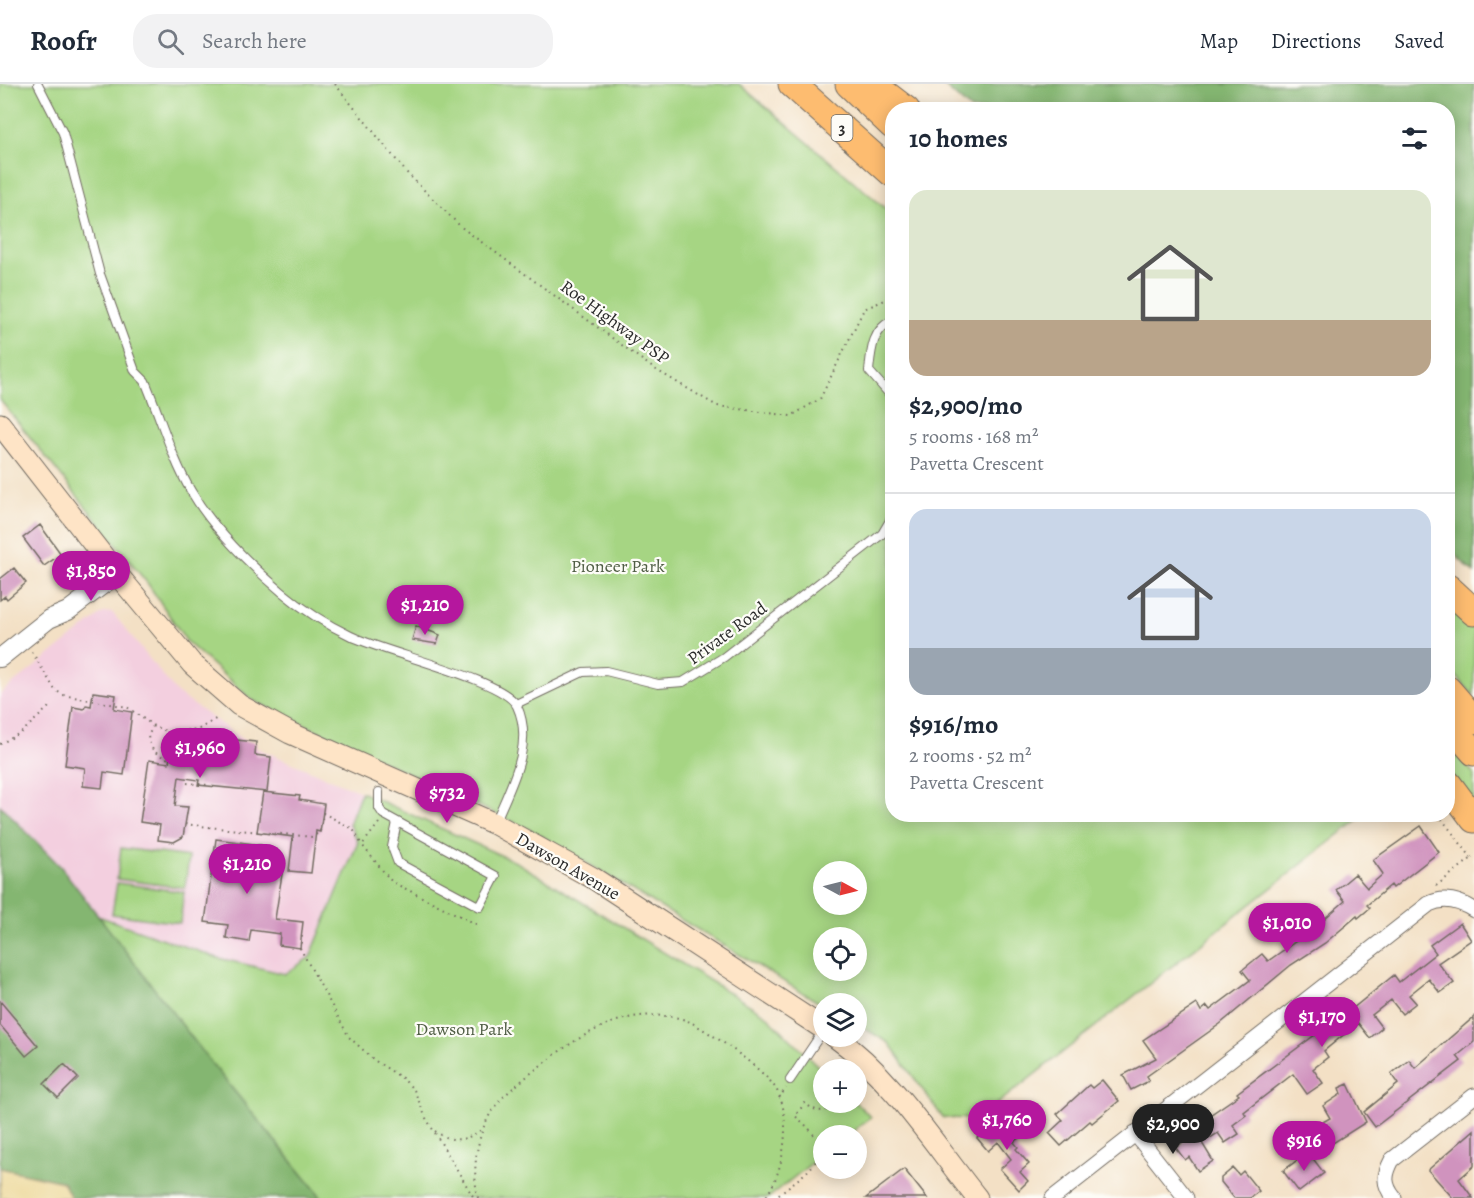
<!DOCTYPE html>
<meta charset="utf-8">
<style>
body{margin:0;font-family:Alegreya,serif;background:#f2f2f3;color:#1f2937;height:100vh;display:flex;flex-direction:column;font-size:22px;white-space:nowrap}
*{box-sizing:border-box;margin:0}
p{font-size:20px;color:#747a83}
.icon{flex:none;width:33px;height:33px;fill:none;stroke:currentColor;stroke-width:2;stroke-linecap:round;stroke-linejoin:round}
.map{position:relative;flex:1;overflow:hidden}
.details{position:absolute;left:885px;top:18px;width:570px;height:720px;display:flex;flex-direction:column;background:#fff;border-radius:24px;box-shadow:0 3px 15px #0003}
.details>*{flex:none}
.needle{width:39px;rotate:97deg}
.controls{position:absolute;left:813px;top:777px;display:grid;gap:12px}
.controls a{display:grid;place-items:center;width:54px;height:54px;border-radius:50%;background:#fff;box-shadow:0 3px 15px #0003;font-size:30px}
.price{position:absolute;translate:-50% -51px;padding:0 14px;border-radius:21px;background:#b5179e;color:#fff;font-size:20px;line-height:39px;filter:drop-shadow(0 2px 3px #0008)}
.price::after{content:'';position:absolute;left:50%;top:36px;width:18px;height:14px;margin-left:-9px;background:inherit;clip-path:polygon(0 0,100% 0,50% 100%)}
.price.active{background:#222;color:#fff}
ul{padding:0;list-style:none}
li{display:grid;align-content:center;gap:12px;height:318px;padding:0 24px}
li+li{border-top:2px solid #e0e1e3}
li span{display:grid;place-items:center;height:186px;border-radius:18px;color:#555}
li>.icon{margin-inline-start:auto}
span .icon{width:108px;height:108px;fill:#fffc;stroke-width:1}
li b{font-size:26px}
h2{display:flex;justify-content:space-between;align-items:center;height:72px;padding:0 24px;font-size:26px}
header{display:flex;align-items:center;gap:36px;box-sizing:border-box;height:84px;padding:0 30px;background:#fff;border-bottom:2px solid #e0e1e3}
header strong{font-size:28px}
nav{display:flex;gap:33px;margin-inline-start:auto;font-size:21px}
.search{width:420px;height:54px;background:#f2f2f3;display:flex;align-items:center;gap:15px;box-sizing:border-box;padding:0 21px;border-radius:24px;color:#747a83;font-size:22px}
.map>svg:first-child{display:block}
.built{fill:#f3cfdf}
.green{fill:#a6d583;stroke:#688057;stroke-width:1.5;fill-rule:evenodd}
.forest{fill:#84b671;stroke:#58704e;stroke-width:1.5}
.sand{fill:#eeda9e;stroke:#8c8264;stroke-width:1.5}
.building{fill:#d093be}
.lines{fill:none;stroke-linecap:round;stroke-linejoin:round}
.service-casing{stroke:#716a61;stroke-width:10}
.minor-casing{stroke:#716a61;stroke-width:17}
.tertiary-casing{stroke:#716a61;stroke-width:20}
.secondary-casing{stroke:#716a61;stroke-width:23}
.motorway-casing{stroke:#716a61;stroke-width:29}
.path{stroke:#716a61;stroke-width:2;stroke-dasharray:1.5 4.5;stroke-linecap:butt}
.service{stroke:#fff;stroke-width:8}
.minor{stroke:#fff;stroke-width:15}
.tertiary{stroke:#fff;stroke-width:18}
.secondary{stroke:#fee4c6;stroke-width:21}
.motorway{stroke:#fdbc70;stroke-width:27}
.labels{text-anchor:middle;stroke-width:4.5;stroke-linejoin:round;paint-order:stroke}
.shield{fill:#fdfcf7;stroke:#6a6a68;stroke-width:1.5}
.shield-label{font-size:16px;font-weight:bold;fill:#2b2b2b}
.street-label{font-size:18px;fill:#2b2b2b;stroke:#fdfcf7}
.park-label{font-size:18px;fill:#505e45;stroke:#fdfcf7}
</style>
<header>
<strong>Roofr</strong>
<div class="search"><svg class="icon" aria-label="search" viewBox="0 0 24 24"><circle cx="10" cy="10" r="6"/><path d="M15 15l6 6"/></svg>Search here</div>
<nav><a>Map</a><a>Directions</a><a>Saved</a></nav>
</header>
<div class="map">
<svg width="1474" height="1114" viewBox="0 0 1474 1114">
<rect width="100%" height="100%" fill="#fdfcf7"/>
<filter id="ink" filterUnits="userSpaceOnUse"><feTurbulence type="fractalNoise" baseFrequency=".0167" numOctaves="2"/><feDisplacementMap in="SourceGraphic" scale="12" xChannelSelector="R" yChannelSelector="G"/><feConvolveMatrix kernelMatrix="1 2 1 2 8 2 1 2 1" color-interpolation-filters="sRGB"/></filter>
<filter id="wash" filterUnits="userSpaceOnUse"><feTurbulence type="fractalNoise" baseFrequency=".008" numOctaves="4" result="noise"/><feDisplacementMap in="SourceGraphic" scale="24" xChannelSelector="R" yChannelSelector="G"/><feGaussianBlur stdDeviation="1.35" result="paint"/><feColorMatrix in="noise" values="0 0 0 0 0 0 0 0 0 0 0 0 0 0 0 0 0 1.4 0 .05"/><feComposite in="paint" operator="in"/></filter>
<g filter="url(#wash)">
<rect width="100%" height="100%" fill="#f3e0c5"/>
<!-- built -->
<path class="built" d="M112 528 177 609 252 662 361 708 349 740 358 757 310 874 285 890 218 874 98 832 61 783 0 721V610L103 529Z"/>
<!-- green -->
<path class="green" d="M0 0H739L892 130V730L1364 731 978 1035 943 1034 889 959 857 940 856 920 823 921 537 749 252 616 187 558 148 500 0 316ZM824 788H856V820H824ZM824 854H856V886H824Z
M1448 512 1474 536V612L1448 583Z
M1448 661 1474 690V722L1448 687Z
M361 708 518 779 766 931 823 987 824 1018 856 1019 871 1033 848 1051 824 1052 823 1070 768 1114H322L212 980 98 832 218 874 285 890 310 873 358 758 349 740Z
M121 764 189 773 185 804 117 795Z
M117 799 184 808 180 839 112 830Z"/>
<!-- forest -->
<path class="forest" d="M942 0H1474V489L1448 464V26H971Z
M0 721 61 783 212 980 322 1114H71L63 1098 0 1084Z"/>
<!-- sand -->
<path class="sand" d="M0 1084 63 1098 71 1114H0Z"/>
<g id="blocks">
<!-- building -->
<path class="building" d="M40 441 61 470 44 482 23 454Z
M14 484 26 499 7 515 5 512 0 516V495Z
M416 542 440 551 437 560 412 556Z
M93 608 116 611 114 625 132 628 124 691 104 688 102 704 83 702 85 684 65 681 73 623 84 625 86 621 91 622Z
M206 653 256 658 255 671 271 673 267 708 198 701 199 696 179 693 175 722 188 723 183 753 174 758 158 756 160 741 140 738 149 676 169 679 172 658 205 663Z
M263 708 300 712 299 716 324 720 320 748 316 747 311 789 289 787 293 753 257 748Z
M1421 742 1439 768 1393 804 1391 801 1367 821 1370 824 1358 834 1357 832 1325 859 1291 881 1220 940 1147 992 1149 997 1131 1006 1123 991 1156 974 1143 956 1197 920 1201 927 1207 922 1210 926 1250 896 1242 886 1262 870 1268 877 1309 848 1345 817 1336 806 1355 790 1367 804 1383 790 1373 776Z
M216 755 261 761 258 781 283 784 275 835 303 838 300 864 279 861 280 850 251 846 249 858 226 854 228 841 205 838Z
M1460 839 1471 856 1438 879 1454 899 1440 909 1429 895 1409 911 1416 919 1402 930 1391 916 1372 931 1382 944 1370 954 1358 939 1324 967 1328 973 1313 985 1323 999 1307 1010 1293 990 1244 1028 1246 1031 1233 1041 1239 1050 1225 1059 1218 1049 1202 1059 1213 1077 1198 1087 1189 1073 1185 1076 1176 1064 1183 1058 1180 1054 1209 1036 1207 1033 1239 1011 1237 1009 1319 948 1321 950 1394 891 1399 898 1436 869 1430 861Z
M0 917 38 962 26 972 0 941Z
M1474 933V958L1457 972 1461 977 1375 1043 1364 1028 1398 1000 1391 990 1409 976 1415 984Z
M64 980 78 994 58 1014 44 1000Z
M1102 996 1119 1017 1092 1039 1090 1037 1061 1062 1049 1049 1063 1036 1057 1030 1089 1001 1092 1004Z
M1348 1000 1366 1038 1333 1059 1321 1039 1330 1034 1323 1022 1341 1010 1339 1004Z
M996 1037 1005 1047 1013 1040 1022 1051 1014 1058 1018 1063 1016 1065 1029 1080 1020 1088 1028 1097 1019 1106 1000 1085 1011 1075 998 1058 988 1067 977 1054Z
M1474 1046V1082L1459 1095 1473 1114H1453L1428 1086Z
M1308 1068 1324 1089 1299 1108 1283 1087Z
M1233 1084 1239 1091 1243 1087 1259 1107 1250 1114H1234L1221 1098V1094Z
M904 1085 927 1114H866Z"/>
</g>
</g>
<g filter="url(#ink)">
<use href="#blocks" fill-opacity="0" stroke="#716a61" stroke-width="1.5"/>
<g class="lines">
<!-- service casing -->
<g class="service-casing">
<path id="service" d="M38 0 63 49 100 190 135 287 145 297C160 332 172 375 191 407 213 445 248 479 282 508 301 524 328 541 351 552 384 569 504 595 517 622 535 661 510 703 495 739
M892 237C872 245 871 268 869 287L892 313
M516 620 583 588 606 587 658 600 683 598 724 573 882 450 892 433
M379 708V724L383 730 496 792 480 823 398 779 392 763 397 738
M790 996 823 947"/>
</g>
<!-- minor casing -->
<g class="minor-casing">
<path id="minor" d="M1135 1049 1186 1114
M1053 1114 1429 820C1445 812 1460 817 1474 826
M1394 1114C1383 1100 1384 1091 1392 1076L1474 1012"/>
</g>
<!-- tertiary casing -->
<g class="tertiary-casing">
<path id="tertiary" d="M0 574 49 535 68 527 117 490"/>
</g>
<!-- secondary casing -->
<g class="secondary-casing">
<path id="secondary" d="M0 340 117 490 192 580 239 621 290 649 495 740 593 794 824 945
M834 952C892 993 933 1059 977 1114"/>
</g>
<!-- motorway casing -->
<g class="motorway-casing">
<path id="motorway" d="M792 0 892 89
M849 0 892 41
M872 0 906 26
M1448 504 1474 528
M1448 606 1474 636
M1448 638 1474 668
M1448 700 1474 735"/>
</g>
<!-- path -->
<path class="path" d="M335 0 406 88 461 143 653 284 717 322 791 332 820 315 864 225 892 213
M32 568 55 606 63 611 127 623 155 643 169 648 199 645 219 633
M153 642 148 652C150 666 156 671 169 675
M0 660 22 648 49 623
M187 699 209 701
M1438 730 1474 777
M379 739 362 761 392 798 480 842
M185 740C227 746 269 748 312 753L320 748 323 729 353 745 362 761
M1436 802 1472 774
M302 852 300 864 349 953 374 976 402 994 414 1006 426 1034 474 1114
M779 1014 786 1004
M435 1047C452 1059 466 1058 483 1044
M478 1114C472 1089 476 1056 488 1034 496 1017 511 1006 525 994 563 963 611 926 663 932 671 932 682 934 690 938 710 948 764 985 776 1005 793 1033 784 1089 765 1114
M774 1114C809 1085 844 1071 795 1032L805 1019C817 1030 828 1029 840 1018"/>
<!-- service -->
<use href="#service" class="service"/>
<!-- minor -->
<use href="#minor" class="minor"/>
<!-- tertiary -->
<use href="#tertiary" class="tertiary"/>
<!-- secondary -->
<use href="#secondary" class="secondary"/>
<!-- motorway -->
<use href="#motorway" class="motorway"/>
</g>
</g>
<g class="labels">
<!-- shield labels -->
<rect class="shield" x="831.5" y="31" width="21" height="26" rx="4.5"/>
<g class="shield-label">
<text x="842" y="50">3</text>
</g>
<!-- street labels -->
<g class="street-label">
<text transform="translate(615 238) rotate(36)" y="6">Roe Highway PSP</text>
<text transform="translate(727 549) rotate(-36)" y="6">Private Road</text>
<text transform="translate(568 782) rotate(30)" y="6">Dawson Avenue</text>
</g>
<!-- park labels -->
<g class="park-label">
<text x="618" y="488">Pioneer Park</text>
<text x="464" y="951">Dawson Park</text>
</g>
</g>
</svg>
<div class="controls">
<a><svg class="needle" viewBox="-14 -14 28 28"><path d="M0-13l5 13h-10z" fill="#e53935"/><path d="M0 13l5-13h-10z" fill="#747a83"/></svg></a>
<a><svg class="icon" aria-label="locate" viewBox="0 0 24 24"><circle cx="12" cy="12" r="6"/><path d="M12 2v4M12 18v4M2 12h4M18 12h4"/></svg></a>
<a><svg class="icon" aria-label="layers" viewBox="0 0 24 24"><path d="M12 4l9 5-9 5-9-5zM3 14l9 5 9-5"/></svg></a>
<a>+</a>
<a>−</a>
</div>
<b class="price" style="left:91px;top:518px">$1,850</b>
<b class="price" style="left:425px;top:552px">$1,210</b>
<b class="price" style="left:200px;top:695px">$1,960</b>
<b class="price" style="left:447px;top:740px">$732</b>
<b class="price" style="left:247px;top:811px">$1,210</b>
<b class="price" style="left:1287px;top:870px">$1,010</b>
<b class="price" style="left:1322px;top:964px">$1,170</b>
<b class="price" style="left:1007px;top:1067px">$1,760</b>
<b class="price active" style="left:1173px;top:1071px">$2,900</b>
<b class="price" style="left:1304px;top:1088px">$916</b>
<section class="details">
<h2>10 homes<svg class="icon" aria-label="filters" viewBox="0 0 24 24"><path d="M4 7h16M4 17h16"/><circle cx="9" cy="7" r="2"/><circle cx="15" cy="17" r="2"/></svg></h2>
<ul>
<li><span style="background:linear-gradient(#dfe7d0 70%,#b9a48a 0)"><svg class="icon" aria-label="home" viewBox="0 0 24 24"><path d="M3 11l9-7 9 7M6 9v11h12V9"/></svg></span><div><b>$2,900/mo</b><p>5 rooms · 168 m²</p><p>Pavetta Crescent</p></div></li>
<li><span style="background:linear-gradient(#c9d6e8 75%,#9aa5b1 0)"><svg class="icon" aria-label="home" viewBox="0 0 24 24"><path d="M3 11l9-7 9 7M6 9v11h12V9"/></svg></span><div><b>$916/mo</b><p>2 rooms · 52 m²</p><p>Pavetta Crescent</p></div></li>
</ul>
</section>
</div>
